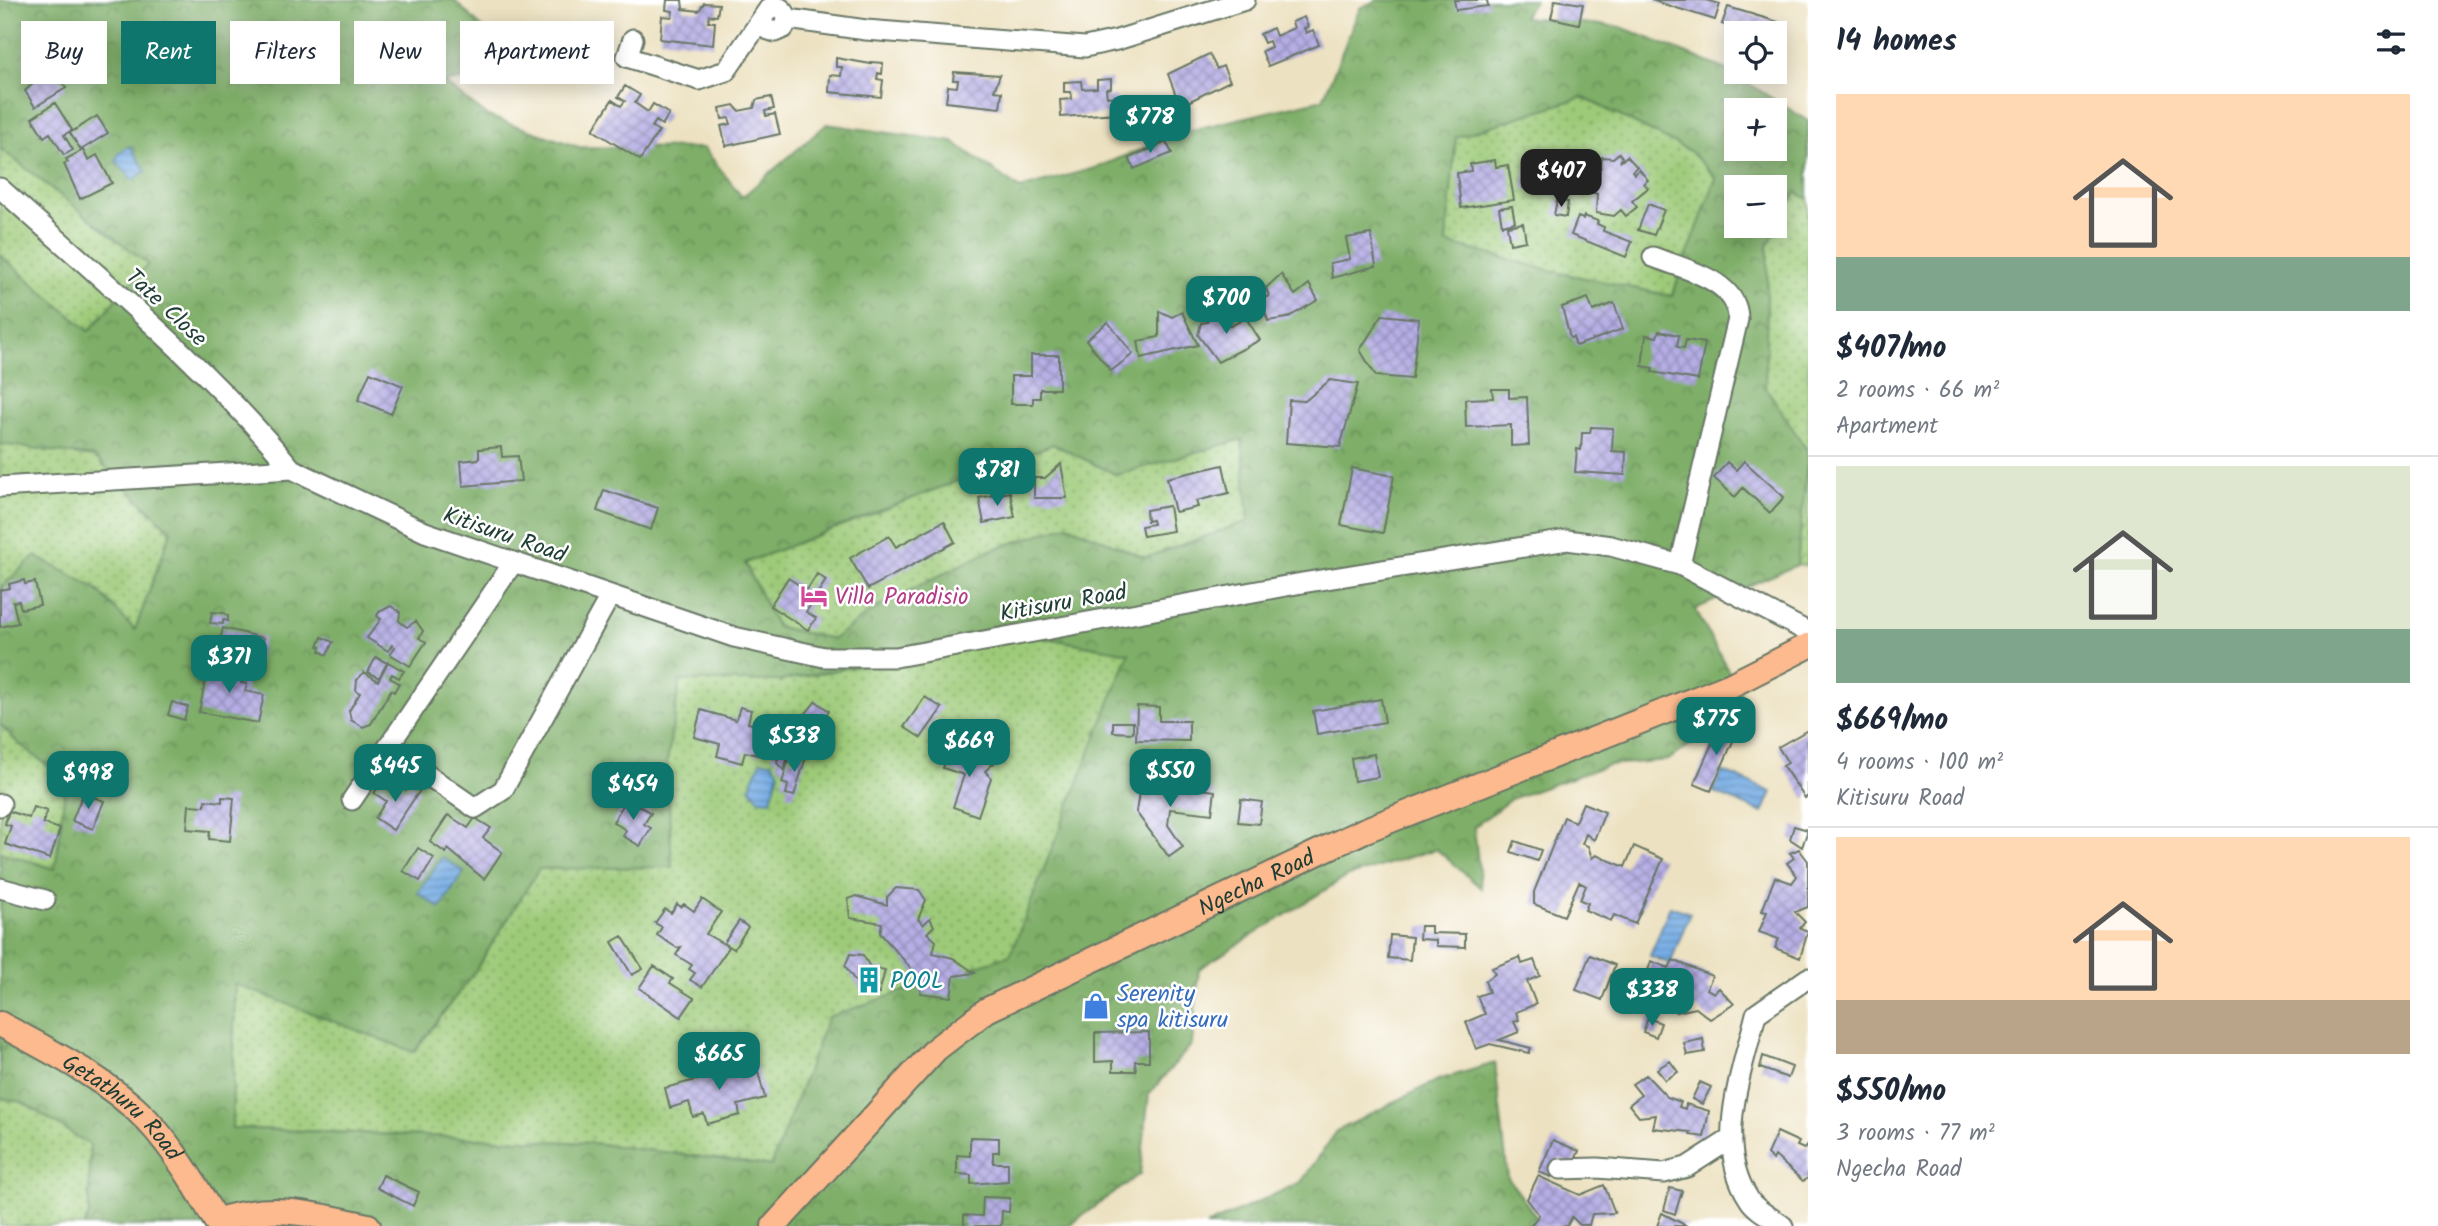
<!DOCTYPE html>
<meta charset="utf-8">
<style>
body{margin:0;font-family:Kalam,sans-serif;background:#f2f2f3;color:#1f2937;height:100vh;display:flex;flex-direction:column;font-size:26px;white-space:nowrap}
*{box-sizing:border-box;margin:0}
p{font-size:23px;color:#747a83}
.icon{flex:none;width:38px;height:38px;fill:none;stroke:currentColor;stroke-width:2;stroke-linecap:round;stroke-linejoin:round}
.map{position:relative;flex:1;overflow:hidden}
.details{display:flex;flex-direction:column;background:#fff;width:630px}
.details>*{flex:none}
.banner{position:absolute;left:21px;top:21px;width:665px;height:63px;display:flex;gap:14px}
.tools{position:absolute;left:1724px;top:21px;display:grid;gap:14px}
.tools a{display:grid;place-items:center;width:63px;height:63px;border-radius:0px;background:#fff;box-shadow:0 4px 18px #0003;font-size:35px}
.price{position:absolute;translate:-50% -60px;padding:0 16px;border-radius:14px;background:#0f766e;color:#fff;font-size:23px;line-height:46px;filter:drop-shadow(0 2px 4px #0008)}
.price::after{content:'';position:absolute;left:50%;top:42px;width:21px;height:16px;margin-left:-10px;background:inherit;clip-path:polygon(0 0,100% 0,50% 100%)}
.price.active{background:#222;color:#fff}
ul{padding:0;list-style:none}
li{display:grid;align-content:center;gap:14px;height:371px;padding:0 28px}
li+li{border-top:2px solid #e0e1e3}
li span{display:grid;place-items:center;height:217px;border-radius:0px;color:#555}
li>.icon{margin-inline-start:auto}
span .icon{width:126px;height:126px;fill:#fffc;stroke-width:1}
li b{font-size:30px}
h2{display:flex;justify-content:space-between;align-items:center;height:84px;padding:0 28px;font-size:30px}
.pill{padding:0 24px;border-radius:0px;background:#fff;box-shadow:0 4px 18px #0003;font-size:24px;line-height:63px}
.pill.active{background:#0f766e;color:#fff}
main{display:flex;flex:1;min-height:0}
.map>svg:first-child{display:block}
.grass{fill:url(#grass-dots);stroke:#5e8456;stroke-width:2}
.forest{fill:url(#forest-crowns);stroke:#4e764e;stroke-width:2;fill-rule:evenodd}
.water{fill:url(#water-rules);stroke:#4a748c;stroke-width:2}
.building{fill:url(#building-cross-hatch)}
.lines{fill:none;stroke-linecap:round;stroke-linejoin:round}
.minor-casing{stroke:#677665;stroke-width:23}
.major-casing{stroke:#677665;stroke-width:28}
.minor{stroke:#fff;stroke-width:19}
.major{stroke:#fcba8e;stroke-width:24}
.labels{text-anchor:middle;stroke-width:5;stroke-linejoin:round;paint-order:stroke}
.street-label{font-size:23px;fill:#1f3d34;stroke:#fff}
.hotel-label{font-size:23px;fill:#b23c85;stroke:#fff;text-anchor:start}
.culture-label{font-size:23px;fill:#0d838f;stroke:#fff;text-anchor:start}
.shop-label{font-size:23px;fill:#366cbe;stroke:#fff;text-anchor:start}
</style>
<main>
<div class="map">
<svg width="1808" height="1226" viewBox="0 0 1808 1226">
<defs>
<pattern id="grass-dots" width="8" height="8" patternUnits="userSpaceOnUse" patternTransform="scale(1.75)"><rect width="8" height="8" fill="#9dca78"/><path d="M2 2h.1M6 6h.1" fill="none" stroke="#7fa563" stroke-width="1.8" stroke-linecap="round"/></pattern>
<pattern id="forest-crowns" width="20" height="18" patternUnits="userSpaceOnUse" patternTransform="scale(1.75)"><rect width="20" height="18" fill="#7eae68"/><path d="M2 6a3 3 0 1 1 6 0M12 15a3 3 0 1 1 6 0" fill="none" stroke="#678f56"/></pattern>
<pattern id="water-rules" width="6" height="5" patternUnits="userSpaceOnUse" patternTransform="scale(1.75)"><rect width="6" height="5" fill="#76ace4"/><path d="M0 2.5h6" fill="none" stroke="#608dba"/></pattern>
<pattern id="building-cross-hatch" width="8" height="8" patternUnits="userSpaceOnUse" patternTransform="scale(1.75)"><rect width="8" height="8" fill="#b6aee5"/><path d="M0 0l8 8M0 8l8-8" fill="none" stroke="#938fba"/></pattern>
</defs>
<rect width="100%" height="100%" fill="#fff"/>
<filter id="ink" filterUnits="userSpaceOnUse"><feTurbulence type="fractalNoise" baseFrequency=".0143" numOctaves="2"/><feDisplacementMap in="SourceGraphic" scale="14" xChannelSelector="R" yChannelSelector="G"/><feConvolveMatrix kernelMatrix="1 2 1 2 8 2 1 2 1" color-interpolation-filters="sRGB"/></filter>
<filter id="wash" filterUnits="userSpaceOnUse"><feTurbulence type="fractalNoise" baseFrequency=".00686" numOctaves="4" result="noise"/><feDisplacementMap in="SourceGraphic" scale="28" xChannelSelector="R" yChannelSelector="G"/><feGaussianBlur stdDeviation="1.57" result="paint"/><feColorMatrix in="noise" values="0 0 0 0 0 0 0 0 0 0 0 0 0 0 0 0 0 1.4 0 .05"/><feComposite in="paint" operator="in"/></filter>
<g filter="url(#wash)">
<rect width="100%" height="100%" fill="#ece1c0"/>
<!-- grass -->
<path class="grass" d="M1582 97 1690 151 1717 178 1672 296 1555 272 1445 243 1456 137Z
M0 148 149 264 89 332 0 255Z
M1796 192 1808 199V566L1797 565 1808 452 1765 386 1768 245Z
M1242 439 1249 521 1145 558 1068 525 988 551 878 607 833 639 777 627 745 563 1053 444 1117 475Z
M0 444 95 457 171 531 135 630 94 587 35 557 0 588Z
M1024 634 1130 653 1010 956 828 1017 772 1166 593 1143 232 1128 235 983 414 1052 475 971 539 869 672 866 667 762 679 681H779Z
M0 724 17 742 66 780 56 869 0 852Z
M0 1098 22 1102 90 1145 89 1215 84 1226H0Z"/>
<!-- forest -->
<path class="forest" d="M0 0H454L522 67 444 83 488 116 579 147 704 148 742 197 827 124 953 142 1020 189 1098 167 1179 133 1323 99 1360 8 1377 0H1535L1523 17 1621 27 1727 70 1808 121V199L1796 192 1768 245 1765 386 1808 452 1797 565 1695 609 1747 705 1668 760 1608 765 1511 799 1474 827 1481 888 1436 849 1346 877 1199 969 1192 1044 1149 1094 1140 1174 1068 1226H84L89 1215 90 1145 22 1102 0 1098V852L55 869 66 780 17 742 0 724V588L35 556 94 587 135 630 171 531 95 457 0 444V255L89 331 148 264 0 148ZM1582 97 1690 151 1716 178 1672 296 1556 272 1446 243 1456 137ZM1736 110H1774V149H1736ZM1736 187H1774V226H1736ZM1242 439 1249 521 1145 558 1068 525 988 551 878 607 833 639 777 627 745 563 1053 444 1117 475ZM1024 634 1129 653 1010 955 828 1017 771 1166 593 1143 232 1128 235 984 414 1052 475 971 539 869 672 867 667 762 680 681H779Z
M1495 1063 1508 1178 1543 1226H1206L1301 1182 1337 1131 1438 1080Z"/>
<!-- water -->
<path class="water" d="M130 146 146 171 133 180 116 161 119 153Z
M761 761 772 762 779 772 771 800 759 799 750 787Z
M1722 771 1772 792 1763 813 1713 792Z
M442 857 464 872 440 908 418 893Z
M1670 906 1690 913 1670 964 1650 956Z"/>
<g id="blocks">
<!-- building -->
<path class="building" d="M667 0H682L683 9 699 11 704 3 719 4 717 16 709 15 708 22H715L713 45 660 39 662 16 672 17 673 11 666 10Z
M1454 0H1487L1488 6 1456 10Z
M1555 0 1583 4 1579 24 1551 18Z
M1651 0H1706L1720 4 1715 20Z
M1728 7 1778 22 1774 33H1755L1722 24Z
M1304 17 1308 27 1304 28 1306 33 1313 30 1319 45 1268 66 1262 51 1271 47 1269 41 1264 43 1260 34 1273 28 1276 36 1294 28 1292 22Z
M1209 54 1217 69 1223 66 1230 81 1180 106 1168 74Z
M836 58 871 64V62L883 63 882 74 878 73 877 79 883 80 881 97 829 92 830 75 841 76 842 67H836Z
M56 72 66 88 35 107 25 91 41 76 43 79Z
M954 72 1000 75 994 91 1002 92 1000 108 946 102 948 86 957 87 958 80H953Z
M1111 79V88L1106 89 1107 97 1116 96 1117 113 1061 117 1060 100 1072 99 1071 92H1064V82L1081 81 1082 89 1097 88V80Z
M625 86 640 95 635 103 648 112 653 104 669 114 662 125 656 121 652 127 659 131 640 160 593 130 612 100 621 106 625 101 618 97Z
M771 97 774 109 765 111 766 116 775 114 780 134 726 146 721 126 731 124 729 118 722 119 720 108 734 105 739 111 754 108 756 100Z
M55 103 72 130 64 135 73 150 64 155 50 133 44 137 32 118Z
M97 116 108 133 81 150 70 133Z
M1166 142 1172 153 1134 169 1129 158Z
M83 150 88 160 97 155 112 183 80 199 64 164 68 162 66 159Z
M1619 153 1622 157 1620 162 1627 156 1637 167 1632 171 1634 174 1639 169 1648 180 1644 183 1648 188 1632 201 1637 207 1626 216 1621 210 1614 216 1596 213 1597 194 1575 185 1576 173 1589 174 1586 171 1596 164 1601 167 1602 157 1613 158Z
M1552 158 1574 162 1568 196 1523 188 1526 166 1536 167 1537 163 1551 165Z
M1495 160 1496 167 1508 165 1514 200 1461 208 1457 173 1471 171 1470 164Z
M1557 200 1568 202 1566 217 1554 215Z
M1648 204 1664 210 1654 235 1638 230Z
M1512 206 1515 222 1502 225 1499 208Z
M1584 216 1598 221 1597 224 1604 227 1603 231 1632 242 1626 257 1571 235 1578 217 1583 219Z
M1523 223 1526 241 1510 244 1507 226Z
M1371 234 1376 266 1332 278 1330 263 1350 259 1346 238Z
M1281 274 1295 295 1309 284 1318 300 1287 318 1268 321 1261 299 1269 296 1266 288Z
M1588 298 1593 311 1614 303 1623 329 1576 346 1573 337 1570 338 1562 307Z
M1159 311 1172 317 1182 312 1198 345 1141 358 1138 341 1159 337Z
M1214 311 1231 326 1246 318 1260 340 1218 362 1198 335 1201 323 1207 322Z
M1382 315 1419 319 1412 379 1376 376 1360 350Z
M1108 322 1133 354 1111 371 1086 340Z
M1659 331 1679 335 1677 347 1684 348 1686 340 1705 343 1698 380 1652 372 1653 368 1642 366 1646 335 1657 337Z
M1031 355H1059V389H1040V398H1033V404H1011V376H1031Z
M370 372 403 386 391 414 358 400Z
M1330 380 1358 384 1340 447 1286 443 1289 400 1305 401Z
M1492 389H1509V398L1527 397 1529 445 1511 446V425L1466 427 1465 399 1493 398Z
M1591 427 1613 428 1612 451 1626 452 1625 475 1575 472 1577 449 1581 450 1582 433H1590Z
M501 447 502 457 518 456 521 481 463 486 461 461 479 459V449Z
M1744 461 1784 497 1770 513 1743 488 1735 497 1714 478 1727 462 1736 470Z
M1061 464 1067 498H1034V478H1045Z
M1223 465 1229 493 1196 501 1198 507 1175 512 1167 478Z
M1352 468 1394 476 1383 533 1341 525Z
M604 490 658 508 651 530 597 511Z
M1010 492 1015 517 984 523 979 498Z
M1169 506 1173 531 1143 536 1141 526 1153 524 1152 520 1147 521 1146 510Z
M944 521 955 542 868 589 850 558 889 536 896 547Z
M817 574 826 580 806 612 816 618 808 630 770 606 788 578 807 590Z
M24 580 25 584 35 582 40 605 21 609 19 601 13 602 18 623 0 627V590L10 588 9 584Z
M391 606 400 612 399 621 407 627 416 621 423 631 419 638 426 642 410 666 390 654 395 647 392 645 388 651 367 638 381 619 377 616 379 612Z
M212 612 224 613 228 616V621L223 620V624L210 623Z
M223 628 264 638 256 670 215 660Z
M322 637 333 642 327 655 320 651 321 647 318 646Z
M376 657 387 663 379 678 368 672Z
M388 662 404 671 399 678 392 674 390 678 399 683 394 692 391 690 371 724 363 727 351 720 349 711 360 693 356 691 357 680 364 672 378 681Z
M202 664 243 672 241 683 247 684 245 691 264 695 258 723 199 712 206 678 199 677Z
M925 697 942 708 921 738 904 727Z
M1381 699 1385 722 1317 734 1313 711Z
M816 701 829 711 816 729 802 718Z
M172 702 188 707 184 720 168 715Z
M1137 706 1159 707V721H1189V741L1136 740Z
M740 707 751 710 748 723 779 731 782 719 811 727 808 737 794 733 784 771 777 763 778 759 772 757 774 752 759 749 758 755 745 752 742 763 717 756 720 744 694 737 701 710 736 720Z
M1113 722H1133V733L1113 732Z
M1721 723 1738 730 1711 791 1694 784Z
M1808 730V796L1805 798 1783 766 1788 763 1778 747Z
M951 745 978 754 979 760 985 759 994 763 985 771 991 778 978 816 953 807 964 775 943 768Z
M403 747 425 762 414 778 392 763Z
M797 754 806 757 794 796 786 794 788 785 782 783 789 758 795 760Z
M1374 754 1378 777 1354 781 1351 758Z
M1141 780 1215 791 1212 814 1170 809 1168 825 1183 847 1169 857 1136 812Z
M381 784 393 792 398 784 406 790 410 784 420 790 393 830 375 818 386 801 374 793Z
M83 793 104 801 93 829 72 821Z
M222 797 234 798 230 841 209 839 210 831 187 829 189 805 205 806V800L222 802Z
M627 798 651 813 644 824 651 828 640 846 623 836 626 830 613 822Z
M1241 799 1262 802 1259 824 1238 822Z
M1583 803 1605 812 1594 840 1586 834 1582 844 1588 846 1592 858 1596 855 1625 867 1634 846 1663 859 1635 924 1614 915 1611 921 1585 910 1588 903 1580 900 1586 886 1579 882 1564 916 1534 904V892L1564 817 1575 822Z
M33 807 47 811 43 823 60 829 50 859 5 844 11 826 5 824 9 811 29 818Z
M448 815 468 828 475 818 491 828 483 838 502 852 484 879 448 849 446 853 430 842Z
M1794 826 1808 830 1802 847 1790 839Z
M1515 841 1541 850 1537 861 1511 852Z
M418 848 434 858 420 881 403 871Z
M1799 849 1808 861V907L1795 912 1805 922 1800 928 1808 931 1800 958 1775 948 1779 939 1759 932 1767 912 1762 911 1775 877 1792 883 1797 876 1787 863 1794 858 1790 853Z
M896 888 919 890 926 900 918 919 923 925 930 918 934 926 927 933 936 941 933 953 953 958 975 973 954 976 951 997 920 993 923 975 916 974 880 933 882 923 850 918 848 899 856 896 887 905V897Z
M702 899 721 912 706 934 729 947 702 987 690 980 695 973 689 969 692 965 676 955 681 947 677 948 657 935 662 927 655 923 665 909 671 913 677 904 681 907 684 904 694 911Z
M739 921 748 927 734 949 724 943Z
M1420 926H1431V933L1465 934V947L1436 946V940L1419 939Z
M1390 935 1412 937 1410 960 1388 958Z
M622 936 643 969 632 975 612 942Z
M850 954 863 955 870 967 885 970 879 994 861 990 845 966Z
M1590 955 1615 965 1602 1000 1576 990Z
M1520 957 1522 964 1534 960 1540 976 1527 981 1536 1004 1516 1012 1519 1020 1514 1022 1519 1032 1499 1040 1531 1048 1529 1053 1490 1044 1476 1049 1466 1022 1485 1014 1477 996 1489 992 1485 981 1495 974 1492 968Z
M1673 960 1712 976 1707 989 1714 993 1719 988 1734 1004 1710 1019 1696 1008 1676 1012 1673 996 1664 999 1655 1014 1637 1007 1651 961 1669 968Z
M654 966 673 979 670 983 694 998 681 1017 639 988Z
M1648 1018 1661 1023 1656 1037 1643 1032Z
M1149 1032V1061H1135L1136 1071H1113V1061L1095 1062V1033Z
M1703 1039 1705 1052 1687 1055 1684 1043Z
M727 1053 731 1071 756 1064 765 1098 738 1105 740 1115 707 1124 704 1114 693 1117 689 1102 670 1108 665 1088 719 1074 715 1056Z
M1763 1056 1792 1067 1788 1078 1760 1068Z
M1670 1061 1678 1072 1665 1080 1657 1069Z
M1646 1075 1667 1097 1681 1102 1679 1107 1685 1109 1686 1104 1709 1111 1704 1137 1690 1135 1691 1132 1653 1128 1656 1115 1639 1117 1629 1105 1641 1095 1632 1084Z
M1700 1082 1711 1087 1702 1104 1692 1099Z
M1777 1132 1799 1142 1797 1146 1804 1149 1808 1144V1178L1803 1181 1775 1156 1773 1160 1767 1154Z
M970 1137 999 1138V1152H993V1163H1008V1181L971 1184V1175L957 1174V1155L970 1156Z
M1553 1140 1579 1151 1573 1165 1559 1159 1551 1177 1539 1172Z
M383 1175 419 1192 413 1206 377 1188Z
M1538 1176 1580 1195 1604 1185 1615 1213 1592 1214 1589 1225H1580L1572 1217 1567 1226H1530L1539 1215 1527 1199Z
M1670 1188 1682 1191 1675 1214 1664 1210Z
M983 1197 1010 1198 1009 1212 1002 1211 1001 1226H964V1215L982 1216Z
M1662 1213 1687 1226H1657Z"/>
</g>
</g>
<g filter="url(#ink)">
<use href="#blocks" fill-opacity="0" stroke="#677665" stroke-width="2"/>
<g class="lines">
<!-- minor casing -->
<g class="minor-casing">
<path id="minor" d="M788 19 866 30 1085 47 1117 40 1245 0
M633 39 627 57 699 80 726 71 770 7C780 6 784 9 788 19L784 28 775 32 766 29 762 20
M0 188C100 278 206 365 292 469
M1653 257C1684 269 1738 280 1738 319L1680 565
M0 487 292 469 425 532 734 637 824 657H896L1302 583 1567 540 1611 546 1680 565 1808 632
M426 774 475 808 503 790 610 596
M352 800 513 563
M0 806 1 804
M0 888 45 900
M1560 1169 1597 1168 1664 1173 1687 1167 1732 1138
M1783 1226C1773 1218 1755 1210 1749 1199 1713 1144 1742 1073 1756 1014L1808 978"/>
</g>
<!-- major casing -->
<g class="major-casing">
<g id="major">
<path id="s1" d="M0 1024C50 1051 107 1079 147 1120 175 1150 196 1186 216 1221 271 1202 313 1214 368 1226"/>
<path id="s2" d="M774 1226 936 1049 987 1010 1363 831 1729 686 1808 646"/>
</g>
</g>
<!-- minor -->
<use href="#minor" class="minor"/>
<!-- major -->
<use href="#major" class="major"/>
</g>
</g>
<!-- icons -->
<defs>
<g id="hotel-bare" transform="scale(2.1)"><path d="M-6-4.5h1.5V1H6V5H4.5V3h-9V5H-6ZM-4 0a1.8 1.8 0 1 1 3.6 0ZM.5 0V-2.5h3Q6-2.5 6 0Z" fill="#d1479c" stroke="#fff" stroke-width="2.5" paint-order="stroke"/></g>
<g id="building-bare" transform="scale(2.1)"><path d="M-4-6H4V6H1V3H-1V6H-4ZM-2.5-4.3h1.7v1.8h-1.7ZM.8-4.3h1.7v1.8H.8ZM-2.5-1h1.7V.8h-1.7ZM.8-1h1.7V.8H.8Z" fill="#0f9aa8" stroke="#fff" stroke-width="2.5" paint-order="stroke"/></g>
<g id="shop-bare" transform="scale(2.1)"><path d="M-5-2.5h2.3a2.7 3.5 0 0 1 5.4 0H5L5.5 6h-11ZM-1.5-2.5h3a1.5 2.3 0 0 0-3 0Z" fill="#3f7fe0" stroke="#fff" stroke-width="2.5" paint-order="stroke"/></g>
</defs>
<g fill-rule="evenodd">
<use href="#hotel-bare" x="814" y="596"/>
<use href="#building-bare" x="869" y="980"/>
<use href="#shop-bare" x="1096" y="1006"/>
</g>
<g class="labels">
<!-- street labels -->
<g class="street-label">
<text transform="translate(167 307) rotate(43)" y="8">Tate Close</text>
<text transform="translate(505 534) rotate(19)" y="8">Kitisuru Road</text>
<text transform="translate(1063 602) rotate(-10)" y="8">Kitisuru Road</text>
<text dy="8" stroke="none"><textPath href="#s2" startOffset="602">Ngecha Road</textPath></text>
<text dy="8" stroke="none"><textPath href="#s1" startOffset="149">Getathuru Road</textPath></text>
</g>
<!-- hotel labels -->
<g class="hotel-label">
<text x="835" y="604">Villa Paradisio</text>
</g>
<!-- culture labels -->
<g class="culture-label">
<text x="890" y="988">POOL</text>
</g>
<!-- shop labels -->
<g class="shop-label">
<text x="1117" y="1001">Serenity<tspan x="1117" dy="26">spa kitisuru</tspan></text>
</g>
</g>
</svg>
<div class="tools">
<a><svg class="icon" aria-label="locate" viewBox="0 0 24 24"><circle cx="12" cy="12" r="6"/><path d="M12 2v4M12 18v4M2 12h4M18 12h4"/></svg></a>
<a>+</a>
<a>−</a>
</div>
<b class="price" style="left:1150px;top:155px">$778</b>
<b class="price active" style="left:1561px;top:209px">$407</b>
<b class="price" style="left:1226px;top:336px">$700</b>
<b class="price" style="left:997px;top:508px">$781</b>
<b class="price" style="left:229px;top:695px">$371</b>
<b class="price" style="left:1716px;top:757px">$775</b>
<b class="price" style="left:794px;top:774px">$538</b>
<b class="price" style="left:969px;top:779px">$669</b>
<b class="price" style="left:395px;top:804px">$445</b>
<b class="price" style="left:1170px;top:809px">$550</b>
<b class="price" style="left:88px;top:811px">$998</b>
<b class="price" style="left:633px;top:822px">$454</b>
<b class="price" style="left:1652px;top:1028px">$338</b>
<b class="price" style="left:719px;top:1092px">$665</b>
<div class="banner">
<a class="pill">Buy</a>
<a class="pill active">Rent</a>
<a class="pill">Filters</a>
<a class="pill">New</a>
<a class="pill">Apartment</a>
</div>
</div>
<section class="details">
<h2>14 homes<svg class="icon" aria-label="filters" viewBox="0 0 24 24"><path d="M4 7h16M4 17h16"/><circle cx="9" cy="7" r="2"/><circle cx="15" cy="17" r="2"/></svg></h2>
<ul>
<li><span style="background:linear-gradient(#ffd9b3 75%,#7fa58c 0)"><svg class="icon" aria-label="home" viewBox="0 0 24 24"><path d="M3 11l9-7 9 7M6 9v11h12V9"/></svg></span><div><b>$407/mo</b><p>2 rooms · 66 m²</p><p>Apartment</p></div></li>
<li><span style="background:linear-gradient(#dfe7d0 75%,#7fa58c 0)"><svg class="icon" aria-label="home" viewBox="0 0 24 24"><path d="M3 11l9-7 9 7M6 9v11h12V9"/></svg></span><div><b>$669/mo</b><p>4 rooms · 100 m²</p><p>Kitisuru Road</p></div></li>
<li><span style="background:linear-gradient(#ffd9b3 75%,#b9a48a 0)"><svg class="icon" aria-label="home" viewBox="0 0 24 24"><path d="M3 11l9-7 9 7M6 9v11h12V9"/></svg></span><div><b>$550/mo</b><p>3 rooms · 77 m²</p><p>Ngecha Road</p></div></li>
</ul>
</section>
</main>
